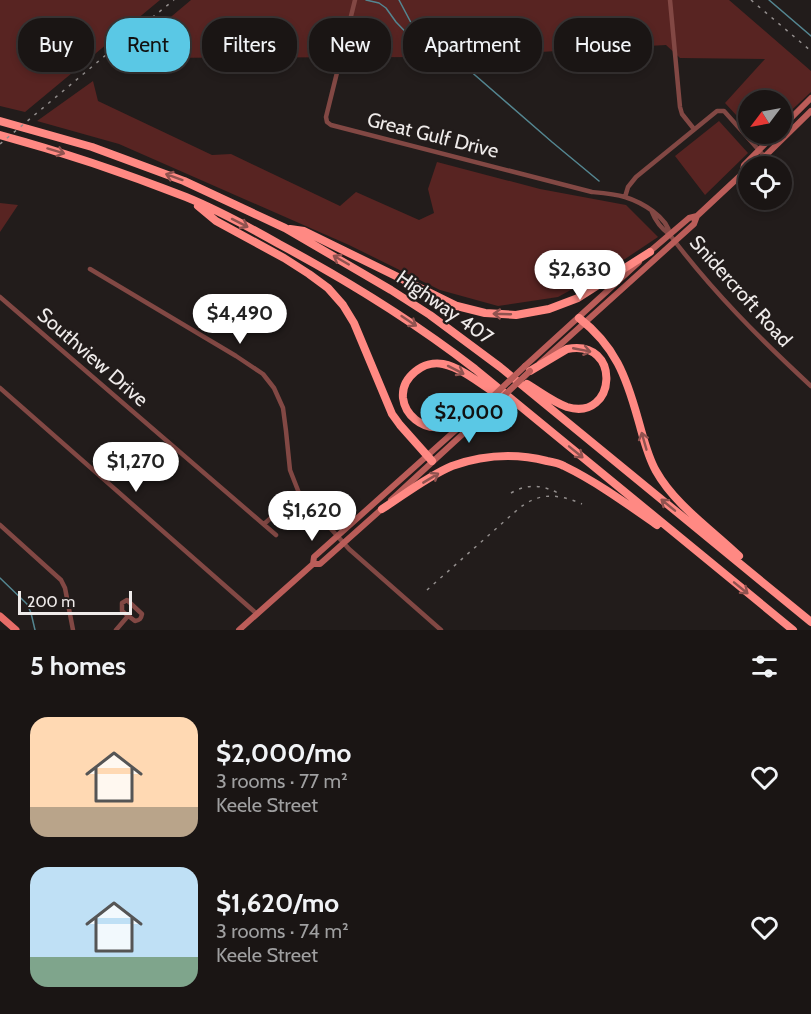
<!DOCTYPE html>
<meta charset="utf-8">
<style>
body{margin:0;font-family:Cabin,sans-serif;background:#231e1d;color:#f1f3f6;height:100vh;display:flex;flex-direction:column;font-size:22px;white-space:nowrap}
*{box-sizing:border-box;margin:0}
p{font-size:20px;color:#9f9fa0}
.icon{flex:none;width:33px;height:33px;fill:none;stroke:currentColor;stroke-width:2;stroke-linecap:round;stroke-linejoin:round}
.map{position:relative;height:630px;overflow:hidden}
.details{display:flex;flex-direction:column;background:#1a1514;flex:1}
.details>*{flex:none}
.top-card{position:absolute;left:18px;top:18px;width:776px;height:54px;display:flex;gap:12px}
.needle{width:39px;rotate:238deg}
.buttons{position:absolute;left:738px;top:90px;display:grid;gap:12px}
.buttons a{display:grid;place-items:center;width:54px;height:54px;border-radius:50%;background:#1a1514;box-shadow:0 3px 9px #0003,0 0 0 2px #383434;font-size:30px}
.scale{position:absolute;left:18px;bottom:15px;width:114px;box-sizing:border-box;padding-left:6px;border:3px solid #efebea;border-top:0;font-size:16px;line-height:21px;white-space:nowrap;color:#efebea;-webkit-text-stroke:4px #221c1b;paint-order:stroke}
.price{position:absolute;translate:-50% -51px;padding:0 14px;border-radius:21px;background:#fff;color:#222;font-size:20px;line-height:39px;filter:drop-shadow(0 2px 3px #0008)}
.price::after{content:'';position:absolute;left:50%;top:36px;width:18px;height:14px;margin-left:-9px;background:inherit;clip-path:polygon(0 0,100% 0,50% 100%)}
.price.on{background:#5ac8e5;color:#111}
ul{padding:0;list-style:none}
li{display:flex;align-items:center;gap:18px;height:150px;padding:0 30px}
li span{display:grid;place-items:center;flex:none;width:168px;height:120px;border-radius:18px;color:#555}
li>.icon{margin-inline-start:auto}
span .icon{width:72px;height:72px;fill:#fffc;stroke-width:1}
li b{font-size:26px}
h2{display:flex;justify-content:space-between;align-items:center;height:72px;padding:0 30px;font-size:26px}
.tag{padding:0 21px;border-radius:24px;background:#1a1514;box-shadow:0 3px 9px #0003,0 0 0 2px #383434;font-size:21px;line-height:54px}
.tag.on{background:#5ac8e5;color:#111}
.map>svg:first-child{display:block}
.green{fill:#582422}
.forest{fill:#822c2b}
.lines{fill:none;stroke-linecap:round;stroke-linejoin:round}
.stream{stroke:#548691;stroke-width:1.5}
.street{stroke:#824844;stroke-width:4.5}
.secondary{stroke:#bb5d59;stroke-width:6}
.primary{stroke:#e76d68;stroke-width:7}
.highway{stroke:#ff8983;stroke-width:8}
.rail{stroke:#928d8c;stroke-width:1.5;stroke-dasharray:3 6;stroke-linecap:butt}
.secondary-bridge{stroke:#bb5d59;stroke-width:6}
.oneway{stroke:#90524f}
.labels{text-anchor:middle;stroke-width:4.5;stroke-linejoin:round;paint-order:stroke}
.street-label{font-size:20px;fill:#efebea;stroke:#221c1b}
</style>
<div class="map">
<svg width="811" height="630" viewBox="0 0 811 630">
<rect width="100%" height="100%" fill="#221c1b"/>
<!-- green -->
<path class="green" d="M0 0H160L25 112 0 106Z
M191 0H729L811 71V92L782 119V100H748V128L725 103 765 59 680 58 666 45 451 57 122 58Z
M93 81 98 101 212 155 231 154 340 206 356 192 419 220 434 213 428 189 437 162 540 189 626 205 658 237 616 265 558 297 498 306 440 290 349 245 119 144 37 121Z
M719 121 748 153 705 195 675 156Z
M0 203 18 205 0 232Z"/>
<!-- forest -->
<path class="forest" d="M76 46H83L91 51 62 66 50 67 38 71 30 68 23 54 46 48 65 52Z"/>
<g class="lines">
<!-- stream -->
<path class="stream" d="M366 0 379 3 386 8 396 22 422 49 453 56 552 142 599 181
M399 0 417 34 421 48
M769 0 811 36
M0 578 27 604 31 613 35 630"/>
<!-- street -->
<path class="street" d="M355 0 326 117 327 122 331 125 592 192C603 193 615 194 625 197 641 202 668 217 670 235
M670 0 680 107 682 114 694 129
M625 197 628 187 636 177 717 111H724L765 157
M652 212C655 220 662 229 670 235 712 291 759 338 811 386
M90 269 236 356 263 374 274 388 283 408 286 431 290 470 299 493 349 549 441 630
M0 297 276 535
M0 388 257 614
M264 524 299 493
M0 525 61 580 65 588 73 630
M127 600 142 614C141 619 140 620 135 621L122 611V603Z
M116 630 128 616"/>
<!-- secondary -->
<path class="secondary" d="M782 127 811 98
M755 166 811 111
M742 174 744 165 775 134
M648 253 689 218 697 216
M540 363 694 224 697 216 742 174 748 172
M525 366 639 262
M391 500 490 409
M313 564H320L384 507
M239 630 313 564 314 557 486 403"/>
<!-- primary -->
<path class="primary" d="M0 616 16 630"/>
<!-- highway -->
<path class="highway" d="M0 121 92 147 184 181 285 228 391 290 430 315 500 367 811 622
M0 135C63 152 125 173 186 197 218 210 249 227 279 244 348 281 413 321 475 369L793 630
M198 206 216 221 284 258 309 274 328 288 343 305 354 323 392 414 400 425 432 461
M290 229 304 231 457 306 485 313 516 315 549 309 578 298 650 252
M579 318C615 346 626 376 638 419 643 436 647 455 656 471 675 505 711 529 739 556
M527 384C539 391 553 402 567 407 617 422 622 338 567 349L530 371
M473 414C462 419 451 426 439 427 422 429 405 415 403 398 401 377 424 360 443 364 464 368 488 390 507 401
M382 509C404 495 428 476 452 466 483 455 515 453 547 461 553 462 559 463 564 466 597 482 627 504 657 525"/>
<!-- rail -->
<path class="rail" d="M751 0 811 51
M0 144 119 44 174 0
M511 493C528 483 543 485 560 494
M427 590 516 511C537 492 557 493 582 504"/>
<!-- secondary-bridge -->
<path class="secondary-bridge" d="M486 403 525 366
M490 409 530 371"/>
</g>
<!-- one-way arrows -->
<defs><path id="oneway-shaft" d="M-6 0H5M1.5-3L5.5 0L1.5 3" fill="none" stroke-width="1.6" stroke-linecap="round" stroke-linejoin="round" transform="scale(1.5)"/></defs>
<g class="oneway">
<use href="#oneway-shaft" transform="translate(56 151) rotate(17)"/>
<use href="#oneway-shaft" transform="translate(174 177) rotate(-160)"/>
<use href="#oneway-shaft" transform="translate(240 223) rotate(27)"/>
<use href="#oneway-shaft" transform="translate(341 260) rotate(-150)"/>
<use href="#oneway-shaft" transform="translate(502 314) rotate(-178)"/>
<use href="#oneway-shaft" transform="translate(409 321) rotate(34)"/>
<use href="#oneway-shaft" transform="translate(582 350) rotate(11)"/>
<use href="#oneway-shaft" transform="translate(456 370) rotate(27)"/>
<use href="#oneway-shaft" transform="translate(644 441) rotate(-106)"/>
<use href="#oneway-shaft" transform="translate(576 452) rotate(39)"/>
<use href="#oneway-shaft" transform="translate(431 478) rotate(-31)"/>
<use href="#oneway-shaft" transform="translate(668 505) rotate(-141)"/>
<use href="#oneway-shaft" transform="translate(741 588) rotate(39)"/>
</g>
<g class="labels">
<!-- street labels -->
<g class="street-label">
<text transform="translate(433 135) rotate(14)" y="7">Great Gulf Drive</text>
<text transform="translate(741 291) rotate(48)" y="7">Snidercroft Road</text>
<text transform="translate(445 307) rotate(35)" y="7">Highway 407</text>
<text transform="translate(93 357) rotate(41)" y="7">Southview Drive</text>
</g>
</g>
</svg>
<div class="buttons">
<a><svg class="needle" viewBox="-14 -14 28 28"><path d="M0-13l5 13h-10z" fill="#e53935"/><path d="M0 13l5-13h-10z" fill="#9f9fa0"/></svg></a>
<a><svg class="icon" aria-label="locate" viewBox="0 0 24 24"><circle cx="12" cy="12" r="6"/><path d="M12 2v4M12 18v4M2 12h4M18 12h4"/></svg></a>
</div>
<div class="scale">200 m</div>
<b class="price" style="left:580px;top:301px">$2,630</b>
<b class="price" style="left:240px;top:345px">$4,490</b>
<b class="price on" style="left:469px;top:444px">$2,000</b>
<b class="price" style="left:136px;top:493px">$1,270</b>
<b class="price" style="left:312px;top:542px">$1,620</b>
<div class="top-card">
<a class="tag">Buy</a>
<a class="tag on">Rent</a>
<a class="tag">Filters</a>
<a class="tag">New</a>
<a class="tag">Apartment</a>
<a class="tag">House</a>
</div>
</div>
<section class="details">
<h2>5 homes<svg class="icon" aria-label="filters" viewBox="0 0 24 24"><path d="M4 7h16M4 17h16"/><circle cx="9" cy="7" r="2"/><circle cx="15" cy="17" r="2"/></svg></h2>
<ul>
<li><span style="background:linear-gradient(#ffd9b3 75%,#b9a48a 0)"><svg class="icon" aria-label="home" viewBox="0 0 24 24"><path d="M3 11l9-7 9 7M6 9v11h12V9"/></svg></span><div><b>$2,000/mo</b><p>3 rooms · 77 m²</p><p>Keele Street</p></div><svg class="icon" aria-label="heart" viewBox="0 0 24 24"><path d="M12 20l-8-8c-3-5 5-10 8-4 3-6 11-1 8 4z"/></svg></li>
<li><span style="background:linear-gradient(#bfe0f5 75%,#7fa58c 0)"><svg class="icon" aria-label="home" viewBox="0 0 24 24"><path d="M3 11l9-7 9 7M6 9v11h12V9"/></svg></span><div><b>$1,620/mo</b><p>3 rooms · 74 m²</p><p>Keele Street</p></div><svg class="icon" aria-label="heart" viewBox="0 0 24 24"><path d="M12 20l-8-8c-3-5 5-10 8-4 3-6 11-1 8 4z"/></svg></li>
</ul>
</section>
